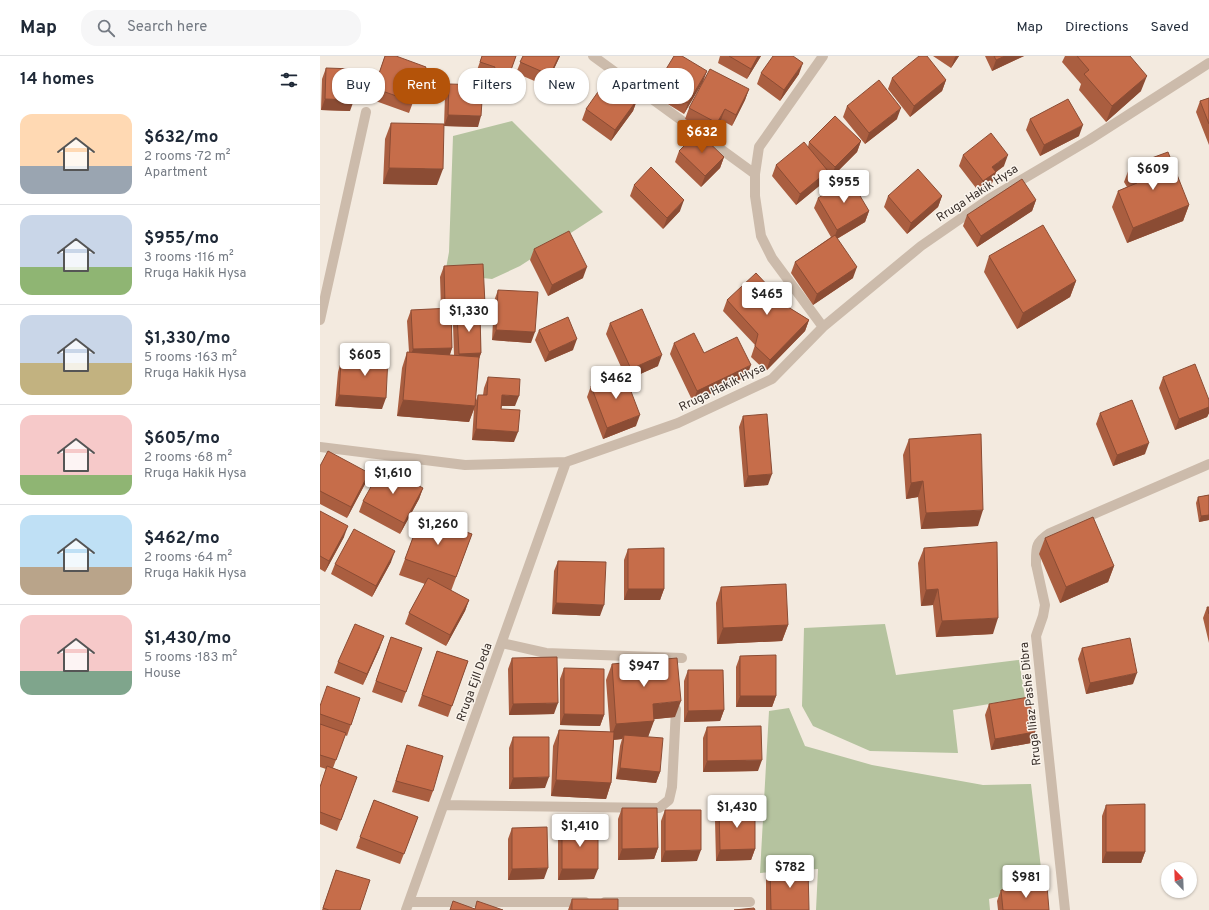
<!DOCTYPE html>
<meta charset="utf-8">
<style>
body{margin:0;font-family:Overpass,sans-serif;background:#f6f6f7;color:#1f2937;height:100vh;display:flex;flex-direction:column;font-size:15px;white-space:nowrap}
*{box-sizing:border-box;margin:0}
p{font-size:13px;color:#747a83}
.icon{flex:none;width:22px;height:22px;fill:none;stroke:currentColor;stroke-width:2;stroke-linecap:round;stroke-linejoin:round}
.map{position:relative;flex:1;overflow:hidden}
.panel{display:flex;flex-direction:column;background:#fff;width:320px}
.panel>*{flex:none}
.top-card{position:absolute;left:12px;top:12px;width:380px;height:36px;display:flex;gap:8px}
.needle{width:26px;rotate:337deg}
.controls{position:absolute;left:841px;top:806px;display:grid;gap:8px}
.controls a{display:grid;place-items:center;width:36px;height:36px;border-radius:50%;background:#fff;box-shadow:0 1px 3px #0004;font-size:20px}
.price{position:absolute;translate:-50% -34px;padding:0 9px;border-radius:4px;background:#fff;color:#222;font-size:13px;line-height:26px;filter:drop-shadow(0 1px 2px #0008)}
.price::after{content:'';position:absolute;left:50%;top:24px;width:12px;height:9px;margin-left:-6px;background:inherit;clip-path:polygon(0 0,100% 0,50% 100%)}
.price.active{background:#b45309;color:#fff}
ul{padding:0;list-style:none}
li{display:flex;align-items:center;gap:12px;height:100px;padding:0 20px}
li+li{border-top:1px solid #e0e1e3}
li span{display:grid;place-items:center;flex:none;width:112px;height:80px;border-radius:12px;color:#555}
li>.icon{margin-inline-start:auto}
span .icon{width:48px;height:48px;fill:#fffc;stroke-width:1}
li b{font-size:17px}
h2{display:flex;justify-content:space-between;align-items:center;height:48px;padding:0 20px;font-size:17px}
.pill{padding:0 14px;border-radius:16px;background:#fff;box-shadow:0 1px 3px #0004;font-size:14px;line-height:36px}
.pill.active{background:#b45309;color:#fff}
header{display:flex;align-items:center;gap:24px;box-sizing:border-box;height:56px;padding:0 20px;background:#fff;border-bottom:1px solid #e0e1e3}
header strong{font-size:19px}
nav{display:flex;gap:22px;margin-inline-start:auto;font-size:14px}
.search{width:280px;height:36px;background:#f6f6f7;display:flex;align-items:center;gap:10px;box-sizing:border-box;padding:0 14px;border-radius:16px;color:#747a83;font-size:15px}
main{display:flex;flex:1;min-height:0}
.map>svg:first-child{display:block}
.green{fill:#b5c39f}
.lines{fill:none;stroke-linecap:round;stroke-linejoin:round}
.service{stroke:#ccbbab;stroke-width:10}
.minor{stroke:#ccbbab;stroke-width:10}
.wall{fill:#aa5e40;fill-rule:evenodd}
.shaded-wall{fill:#8b4c34}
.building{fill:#c66d4a;stroke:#8b4c34}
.labels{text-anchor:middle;stroke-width:3;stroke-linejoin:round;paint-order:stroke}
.street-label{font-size:12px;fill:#392f2a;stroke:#faf4ec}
</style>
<header>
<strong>Map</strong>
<div class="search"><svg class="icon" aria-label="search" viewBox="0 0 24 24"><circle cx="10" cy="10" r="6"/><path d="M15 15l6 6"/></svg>Search here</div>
<nav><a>Map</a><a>Directions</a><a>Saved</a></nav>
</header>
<main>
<section class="panel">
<h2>14 homes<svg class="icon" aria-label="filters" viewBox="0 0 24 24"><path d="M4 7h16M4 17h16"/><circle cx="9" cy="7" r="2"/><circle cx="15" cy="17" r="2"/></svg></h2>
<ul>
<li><span style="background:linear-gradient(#ffd9b3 65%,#9aa5b1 0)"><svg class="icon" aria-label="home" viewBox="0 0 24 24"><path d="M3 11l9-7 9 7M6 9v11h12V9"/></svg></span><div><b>$632/mo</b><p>2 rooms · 72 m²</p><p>Apartment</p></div></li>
<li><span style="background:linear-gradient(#c9d6e8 65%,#8fb573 0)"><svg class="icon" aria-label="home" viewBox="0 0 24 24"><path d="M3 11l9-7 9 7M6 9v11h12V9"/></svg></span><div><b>$955/mo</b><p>3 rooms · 116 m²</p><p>Rruga Hakik Hysa</p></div></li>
<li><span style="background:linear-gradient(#c9d6e8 60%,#c2b280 0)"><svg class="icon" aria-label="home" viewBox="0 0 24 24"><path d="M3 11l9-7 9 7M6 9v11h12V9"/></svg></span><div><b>$1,330/mo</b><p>5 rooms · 163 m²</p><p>Rruga Hakik Hysa</p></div></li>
<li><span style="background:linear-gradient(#f6c9c9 75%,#8fb573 0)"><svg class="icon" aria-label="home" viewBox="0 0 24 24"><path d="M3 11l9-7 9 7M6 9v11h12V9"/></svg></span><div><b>$605/mo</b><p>2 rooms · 68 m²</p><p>Rruga Hakik Hysa</p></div></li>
<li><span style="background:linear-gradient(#bfe0f5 65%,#b9a48a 0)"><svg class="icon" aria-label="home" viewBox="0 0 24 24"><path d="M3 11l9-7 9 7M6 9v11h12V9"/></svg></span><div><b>$462/mo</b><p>2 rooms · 64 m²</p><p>Rruga Hakik Hysa</p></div></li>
<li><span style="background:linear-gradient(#f6c9c9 70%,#7fa58c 0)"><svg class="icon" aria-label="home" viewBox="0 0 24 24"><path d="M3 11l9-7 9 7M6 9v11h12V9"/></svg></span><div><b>$1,430/mo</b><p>5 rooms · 183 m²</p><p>House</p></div></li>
</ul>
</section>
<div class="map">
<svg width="889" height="854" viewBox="0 0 889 854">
<rect width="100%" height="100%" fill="#f3eadf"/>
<!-- green -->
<path class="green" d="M192 65 283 156 200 210 172 223 125 218 129 196 133 80Z
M565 568 576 619 699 604 705 642 633 654 638 697 550 695 493 670 482 650 484 572Z
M469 652 485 690 552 709 663 729 711 728 723 829 669 843 670 854H496L498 813 440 817 449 655Z"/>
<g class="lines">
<!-- service -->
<path class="service" d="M716 508C716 491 715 487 730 477L889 408
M182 587 226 597 362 602"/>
<!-- minor -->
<path class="minor" d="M273 0 435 118
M503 0 439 91 435 118V140L441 180 452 202 503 271
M0 264 46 56
M0 391 145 409 246 406 358 367 452 323 503 271 601 190 669 143 769 84 889 7
M716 508 725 549 723 560 716 580 745 854
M124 749 339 752 349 744 352 731 356 653
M89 846H265
M285 846H430
M86 854 246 406"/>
</g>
<!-- wall -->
<path class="wall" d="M65 0 106 11 89 57 50 43Z
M162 0H196L182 39 167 33 171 22 156 17Z
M203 0H240L226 30 196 17Z
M400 0H441L427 23 398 7Z
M613 0H639L631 12Z
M665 0H704L672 15Z
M745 0H810L821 35 786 66 759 34 761 28 742 6Z
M6 12 30 55 1 54 2 23Z
M387 15 364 58 333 39 337 28Z
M441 17 479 18 460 45 437 28Z
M572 22 626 24 622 35 590 61 568 33Z
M129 28 158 71 124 70 125 39Z
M429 33 425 44 412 70 401 64 393 78 365 63 369 52Z
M889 42V89L876 56 880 45Z
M317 44 313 55 291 85 262 64 266 53Z
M527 50 577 63 545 88 523 61Z
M710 63 759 80 720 100 706 74Z
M71 67 117 129 63 128 65 83Z
M541 85 537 96 511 122 507 118 504 126 476 149 452 120 456 109 488 91 489 86Z
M359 95 404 101 400 112 381 131 355 106Z
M643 99 684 110 676 116 672 127 659 136 639 110Z
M810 110 869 149 863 165 807 187 792 151 798 135 807 131 804 126Z
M314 129 360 155 343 173 310 140Z
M568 140H622L618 151 587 178 564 151Z
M498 142 549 155 545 166 517 183 533 222 493 249 471 217 475 206 511 181 494 152Z
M716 144 712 155 657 191 643 170 647 159Z
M214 193 263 222 228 240 210 204Z
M669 200 756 225 750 241 697 273 664 216Z
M124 210 165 248 161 259H160L161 297 159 303 155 347 158 339H163L164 332 168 321 195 350H182L181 353 194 386 152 384 154 353 149 366 77 360 82 312 87 296H89L87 265 91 254 121 253 120 221ZM131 260H137L133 269 134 299H130L132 292Z
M178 234 211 287 172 284 174 245Z
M407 244 468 251 489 264 485 275 446 315 431 301 435 289 403 255Z
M290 267 338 310 307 324 286 278Z
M219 274 253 294 225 306 215 284Z
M354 287 384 297 427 320 373 346 350 298Z
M41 300 62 353 15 350 18 316 21 305 38 306Z
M843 321 889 344V357L887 361 855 374 839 332Z
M271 330 316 370 283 383 267 341Z
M780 357 825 398 793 410 776 368Z
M423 360 448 429 424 431 419 371Z
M589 383 658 470 601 473 598 441 586 443 583 399Z
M0 410 49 417 45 428 27 462 0 448Z
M103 432 99 443 80 478 39 456 43 445Z
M889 439V464L879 466 876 447 878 441Z
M0 455 24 481 5 516 0 513Z
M101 460 152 478 131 535 149 544 145 555 126 590 85 568 89 557 105 528 79 519Z
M725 482 794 510 788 526 740 547 719 498Z
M604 492 673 578 616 581 613 549 601 550 598 507Z
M308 493 344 533 340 544H304V504Z
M238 505 280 560 232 558 234 515Z
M71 506 52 541 11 518 15 508Z
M401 531 468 569 462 585 397 588 396 547Z
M887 551H889V587L883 562Z
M71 581 102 592 82 647 52 636Z
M60 591 43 629 14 617 18 606Z
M762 592 813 628 766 638 758 603Z
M117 595 148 605 128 661 98 650Z
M420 600 456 640 452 651H416V611Z
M192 602 234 658 189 659 188 613Z
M292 608 355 661 334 663 328 681 340 716 336 727 296 723 300 690 302 683 294 684 291 727 286 743 231 740 233 690 239 674 290 676 286 624Z
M244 612 284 659 280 670 240 669V623Z
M368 614 404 654 400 665 364 666V625Z
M40 642 27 680 25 679 13 712 37 721 17 775 0 768V731L6 713 0 711V649Z
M669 648 715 676 711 687 671 694 665 659Z
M387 671 438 715 383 716V682Z
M193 681 225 732 189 733V692Z
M87 689 113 735 109 746 72 736Z
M54 744 98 761 80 808 36 792Z
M786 749 825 796 821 807H782V760Z
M302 752 338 792 334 803 298 804V763Z
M399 753 435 793 431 804 396 805 395 764Z
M345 754 377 805 341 806V765Z
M192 772 224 823 188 824V783Z
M242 772 274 823 238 824V783Z
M450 813 489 854H446V824Z
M16 814 40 854H2Z
M681 834 729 854H678L677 845Z
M252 843 298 854H248Z"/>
<!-- shaded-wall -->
<path class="shaded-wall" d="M239 0H240L226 30 230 19Z
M438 0H441L427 23 431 13Z
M636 0H639L631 12 635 1Z
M685 0H704L672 15 676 4Z
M483 7 479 18 460 45 464 34Z
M387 15 383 26 364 58 368 47Z
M827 20 821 35 786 66 792 50Z
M626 24 622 35 590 61 594 50Z
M429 33 425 44 412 70 416 59Z
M5 43 34 44 30 55 1 54Z
M317 44 313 55 291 85 295 74Z
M581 52 577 63 545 88 549 77Z
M405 53 401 64 393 78 397 67Z
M128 59 161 60 158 71 124 70Z
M763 69 759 80 720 100 724 89Z
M541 85 537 96 511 122 515 111Z
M688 99 684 110 676 116 672 127 659 136 663 125 672 111Z
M404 101 400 112 381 131 385 120Z
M69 112 123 113 117 129 63 128Z
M508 115 504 126 476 149 480 138Z
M622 140 618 151 587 178 591 167Z
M364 144 360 155 343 173 347 162Z
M716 144 712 155 657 191 661 180Z
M869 149 863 165 807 187 813 172Z
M549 155 545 166 513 185 517 174Z
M267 211 263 222 228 240 232 229Z
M537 211 533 222 493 249 497 238Z
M756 225 750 241 697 273 703 257Z
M165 248 161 259 137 260V258V260H122L125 249Z
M489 264 485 275 446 315 450 304Z
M176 274 215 276 211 287 172 284Z
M257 283 253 294 225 306 229 296Z
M132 292 128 303 89 304 93 293Z
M161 297 157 308 135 309 139 298Z
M342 299 338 310 307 324 311 313Z
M431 309 427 320 373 346 377 335Z
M19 339 66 342 62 353 15 350Z
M182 339 199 340 195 350H178Z
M83 344 155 350 149 366 77 360Z
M889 351V357L887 361 855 374 859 363Z
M320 359 316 370 283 383 287 372Z
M156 373 198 376 194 386 152 384Z
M829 387 825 398 793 410 797 399Z
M49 417 45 428 27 462 31 451Z
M452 418 448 429 424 431 428 420Z
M603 425 598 441 586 443 591 427Z
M103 432 99 443 80 478 84 467Z
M663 454 658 470 601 473 606 457Z
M889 459V464L879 466 881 460Z
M28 470 24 481 5 516 9 505Z
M75 495 71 506 52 541 56 530Z
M794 510 788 526 740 547 746 531Z
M308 533H344L340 544H304Z
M618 533 613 549 601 550 606 534Z
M149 544 145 555 126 590 130 579Z
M236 547 284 549 280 560 232 558Z
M678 562 673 578 616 581 622 565Z
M468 569 462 585 397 588 403 572Z
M64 580 60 591 43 629 47 618Z
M817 617 813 628 766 638 770 627Z
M420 640H456L452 651H416Z
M361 645 355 661 327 664 333 648Z
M238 647 234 658 189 659 193 648Z
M404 654 400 665 364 666 368 655Z
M244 658 284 659 280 670 240 669Z
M334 665 328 681 304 679 302 683 290 684 296 668Z
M715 676 711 687 671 694 675 683Z
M442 704 438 715 383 716 387 705Z
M300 712 340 716 336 727 296 723Z
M229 721 225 732 189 733 193 722Z
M236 724 291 727 286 743 231 740Z
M338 792 334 803 298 804 302 793Z
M435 793 431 804 396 805 400 794Z
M381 794 377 805 341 806 345 795Z
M786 796H825L821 807H782Z
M228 812 224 823 188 824 192 813Z
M242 813H278L274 823 238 824Z"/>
<!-- building -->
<path class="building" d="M65 0H76L106 11 93 46 54 32Z
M162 0H196L186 28 171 22 175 11 160 6Z
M203 0H239L230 19 200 6Z
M354 0H362L387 15 368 47 337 28Z
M409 0H438L431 13Z
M453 0H473L483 7 464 34 441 17Z
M599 0H607L626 24 594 50 572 22Z
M674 0H685L676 4Z
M757 0H810L827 20 792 50 764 18 769 14Z
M6 12 35 13 34 44 5 43Z
M390 13 429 33 416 59 405 53 397 67 369 52Z
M287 23 317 44 295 74 266 53Z
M559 24 581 52 549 77 527 50Z
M129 28 163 29 161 60 128 59Z
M889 42V68L880 45Z
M748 43 763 69 724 89 710 63Z
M515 60 541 85 515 111 489 86Z
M71 67 124 68 123 113 69 112Z
M378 76 404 101 385 120 359 95Z
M671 77 688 99 672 111 676 116 663 125 643 99Z
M484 86 508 115 480 138 456 109Z
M848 96 869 149 813 172 798 135 817 127 810 110Z
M331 111 364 144 347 162 314 129Z
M598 113 622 140 591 167 568 140Z
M530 123 549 155 517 174 498 142Z
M702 123 716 144 661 180 647 159Z
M723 169 756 225 703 257 669 200Z
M249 175 267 211 232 229 214 193Z
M515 179 537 211 497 238 475 206Z
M163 208 165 248 125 249 124 210Z
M436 217 468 251 489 264 450 304 435 290 438 278 407 244Z
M178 234 218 236 215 276 176 274Z
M131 252 132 292 93 293 91 254Z
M322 253 342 299 311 313 290 267Z
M160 257 161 297 139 298 137 258Z
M248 261 257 283 229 296 219 274Z
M374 277 384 297 417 281 431 309 377 335 354 287Z
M87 296 159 301 155 350 83 344Z
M41 300 68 301 66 342 19 339 21 305 40 306Z
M875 308 889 344V351L859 363 843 321Z
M304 317 320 359 287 372 271 330Z
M168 321 200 323 199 340 182 339 181 353 200 354 198 376 156 373 158 339H167Z
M812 344 829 387 797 399 780 357Z
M447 358 452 418 428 420 423 360Z
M661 378 663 454 606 457 603 425 591 427 589 383Z
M8 395 49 417 31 451 0 435V410Z
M62 411 103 432 84 467 43 445Z
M889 439V459L881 460 878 441Z
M0 455 28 470 9 505 0 500Z
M101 460 152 478 136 521 85 503Z
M773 461 794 510 746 531 725 482Z
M34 473 75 495 56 530 15 508Z
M677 486 678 562 622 565 618 533 606 534 604 492Z
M344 492V533H308V493Z
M238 505 286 506 284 549 236 547Z
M108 522 149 544 130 579 89 557Z
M466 528 468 569 403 572 401 531Z
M887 551H889V558Z
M35 568 64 580 47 618 18 606Z
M71 581 102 592 86 636 56 625Z
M810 582 817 617 770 627 762 592Z
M117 595 148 605 132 650 102 639Z
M456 599V640H420V600Z
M237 601 238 647 193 648 192 602Z
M357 602 361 645 333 648 334 665 296 668 292 608Z
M244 612 284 613V659L244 658Z
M368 614H403L404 654 368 655Z
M7 630 40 642 31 669 0 658V650Z
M709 641 715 676 675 683 669 648Z
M0 668 26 677 16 704 0 699Z
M441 670 442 704 387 705V671Z
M239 674 294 676 291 727 236 724Z
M304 679 343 682 340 716 300 712Z
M193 681H229V721L193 722Z
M87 689 123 700 113 735 76 725Z
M7 710 37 721 21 764 0 756V731Z
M54 744 98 761 84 798 40 781Z
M825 748V796H786V749Z
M302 752H337L338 792 302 793Z
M435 752V793L400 794 399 753Z
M345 754H381V794L345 795Z
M227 771 228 812 192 813V772Z
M242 772H278V813H242Z
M488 812 489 854H451L450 813Z
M16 814 50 824 40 854H9L3 852Z
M727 830 729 854H683L681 834Z
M252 843H298V854H252Z
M133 845 155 853 157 845 183 854H130Z
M434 852 435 854H414Z"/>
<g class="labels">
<!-- street labels -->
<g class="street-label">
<text transform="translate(657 137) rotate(-33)" y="4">Rruga Hakik Hysa</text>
<text transform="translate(402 331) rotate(-26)" y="4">Rruga Hakik Hysa</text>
<text transform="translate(154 626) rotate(-70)" y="4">Rruga Ejll Deda</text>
<text transform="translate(710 648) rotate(-96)" y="4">Rruga Iliaz Pashë Dibra</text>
</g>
</g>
</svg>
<div class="controls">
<a><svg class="needle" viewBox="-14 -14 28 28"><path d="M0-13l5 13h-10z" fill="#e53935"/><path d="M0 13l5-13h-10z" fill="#747a83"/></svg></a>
</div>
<b class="price active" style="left:382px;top:98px">$632</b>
<b class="price" style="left:833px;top:135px">$609</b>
<b class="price" style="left:524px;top:148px">$955</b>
<b class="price" style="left:447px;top:260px">$465</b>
<b class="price" style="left:149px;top:277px">$1,330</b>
<b class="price" style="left:45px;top:321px">$605</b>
<b class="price" style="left:296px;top:344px">$462</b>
<b class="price" style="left:73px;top:439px">$1,610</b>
<b class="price" style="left:118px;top:490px">$1,260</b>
<b class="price" style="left:324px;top:632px">$947</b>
<b class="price" style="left:417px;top:773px">$1,430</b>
<b class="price" style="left:260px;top:792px">$1,410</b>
<b class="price" style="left:470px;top:833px">$782</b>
<b class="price" style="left:706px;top:843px">$981</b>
<div class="top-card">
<a class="pill">Buy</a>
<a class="pill active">Rent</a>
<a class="pill">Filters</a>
<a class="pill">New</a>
<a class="pill">Apartment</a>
</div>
</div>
</main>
